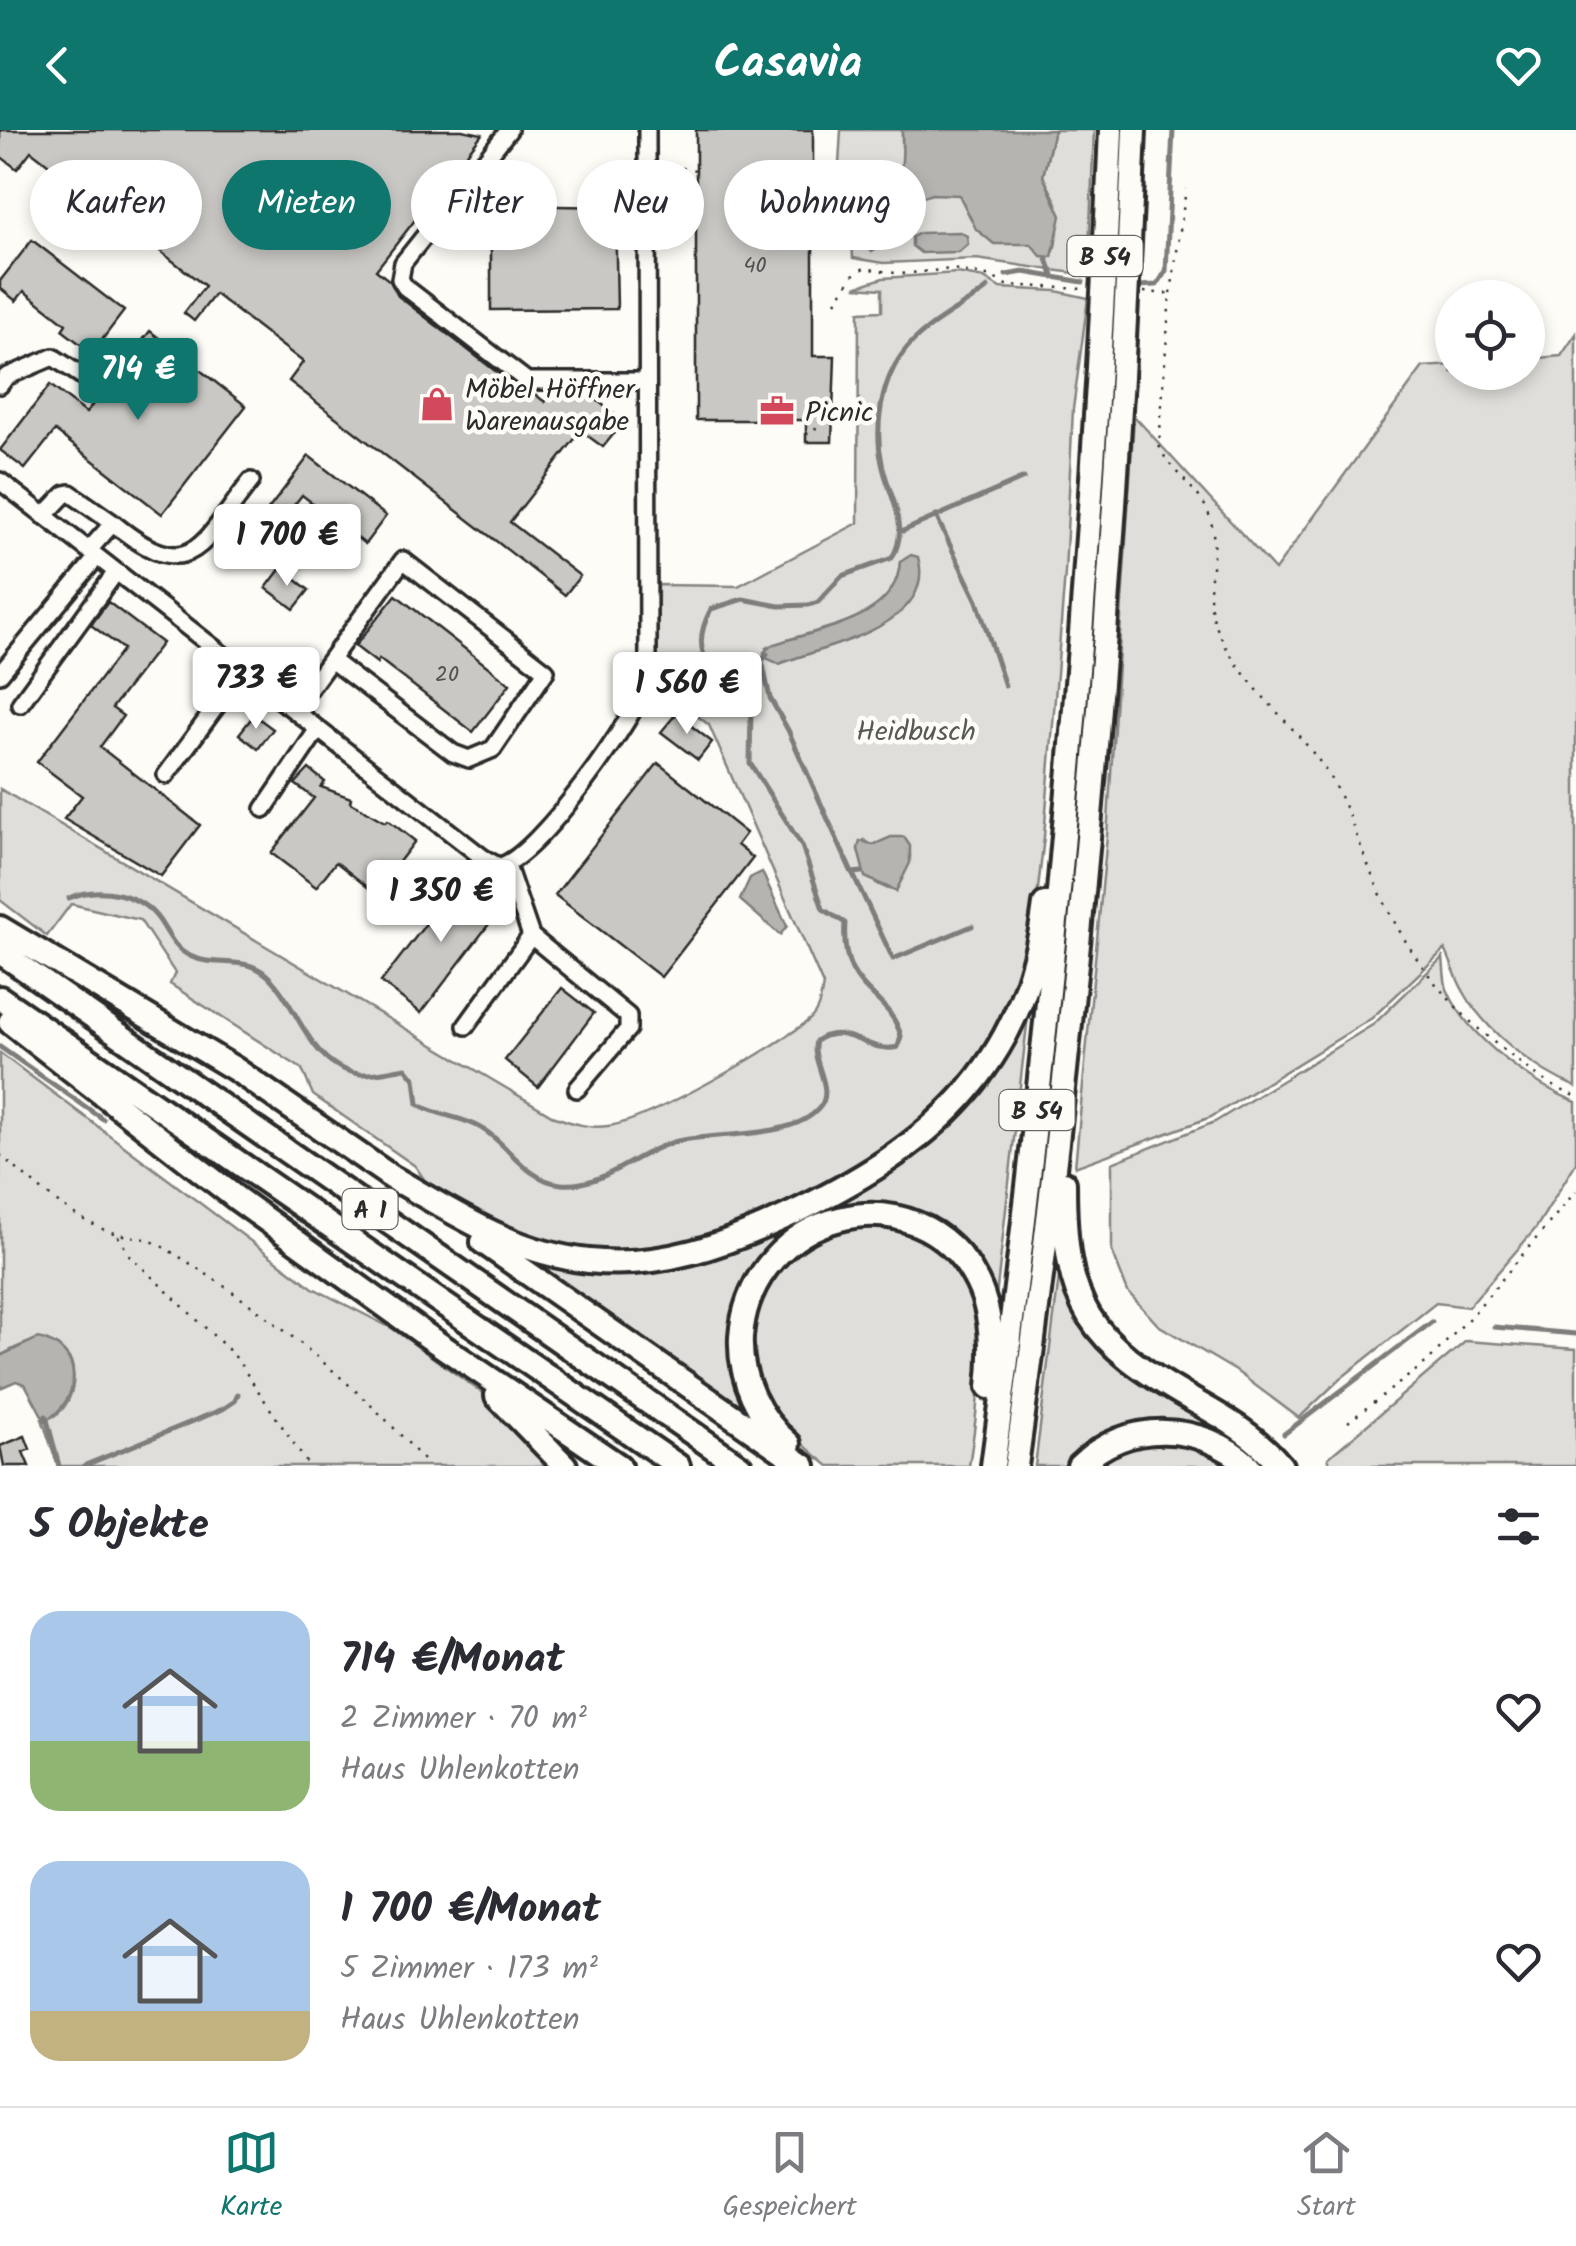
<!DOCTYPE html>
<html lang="de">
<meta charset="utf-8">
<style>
body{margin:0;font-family:Kalam,sans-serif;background:#f7f7f7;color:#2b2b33;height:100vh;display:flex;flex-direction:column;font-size:38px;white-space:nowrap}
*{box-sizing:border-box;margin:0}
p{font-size:32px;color:#7c7c81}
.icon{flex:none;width:55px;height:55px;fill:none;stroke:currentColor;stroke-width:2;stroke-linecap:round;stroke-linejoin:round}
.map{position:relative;height:1336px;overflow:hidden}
.details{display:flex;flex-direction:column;background:#fff;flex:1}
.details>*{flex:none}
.hud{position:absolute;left:30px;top:30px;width:1000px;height:90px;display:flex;gap:20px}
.tools{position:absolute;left:1435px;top:150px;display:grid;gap:20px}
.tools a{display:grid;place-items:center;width:110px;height:110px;border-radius:50%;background:#fff;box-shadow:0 5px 15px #0003;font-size:50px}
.price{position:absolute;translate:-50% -85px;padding:0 22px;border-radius:10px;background:#fff;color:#222;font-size:32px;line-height:65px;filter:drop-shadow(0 2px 5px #0008)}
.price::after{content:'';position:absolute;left:50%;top:60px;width:30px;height:22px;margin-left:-15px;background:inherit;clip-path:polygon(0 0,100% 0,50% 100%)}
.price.on{background:#0f766e;color:#fff}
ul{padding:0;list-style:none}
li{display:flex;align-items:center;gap:30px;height:250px;padding:0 30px}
li span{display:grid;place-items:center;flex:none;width:280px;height:200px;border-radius:30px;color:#555}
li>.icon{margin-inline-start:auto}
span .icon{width:120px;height:120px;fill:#fffc;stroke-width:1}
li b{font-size:42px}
h2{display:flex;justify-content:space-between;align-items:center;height:120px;padding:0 30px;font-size:42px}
.pill{padding:0 35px;border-radius:45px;background:#fff;box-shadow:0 5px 15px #0003;font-size:35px;line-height:90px}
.pill.on{background:#0f766e;color:#fff}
header{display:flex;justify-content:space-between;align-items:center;height:130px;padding:0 30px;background:#0f766e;color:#fff;font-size:45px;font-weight:800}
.tabs{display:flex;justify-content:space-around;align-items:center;height:140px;border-top:2px solid #e1e1e2;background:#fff;font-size:28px;color:#7c7c81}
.tabs a{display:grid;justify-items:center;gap:5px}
.tabs .on{color:#0f766e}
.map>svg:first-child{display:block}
.green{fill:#dfdeda;stroke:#858482;stroke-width:2.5;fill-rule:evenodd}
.water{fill:#b5b4b1;stroke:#7e7d7b;stroke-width:2.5}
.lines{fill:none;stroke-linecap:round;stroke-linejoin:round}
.stream{stroke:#7e7d7b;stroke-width:5}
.building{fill:#c9c8c4;stroke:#2b2b2b;stroke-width:2.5}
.minor-casing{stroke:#2b2b2b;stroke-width:22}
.highway-casing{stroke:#2b2b2b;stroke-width:30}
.path{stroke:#2b2b2b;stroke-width:2.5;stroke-dasharray:2.5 8;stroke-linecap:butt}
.minor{stroke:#fdfcf7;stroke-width:15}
.highway{stroke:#fdfcf7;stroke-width:22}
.labels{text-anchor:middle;stroke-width:9;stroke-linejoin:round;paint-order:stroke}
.number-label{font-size:22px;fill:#525251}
.shield{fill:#fdfcf7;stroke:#6a6a68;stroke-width:2.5}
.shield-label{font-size:25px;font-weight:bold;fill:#2b2b2b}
.poi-label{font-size:28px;fill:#2b2b2b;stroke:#fdfcf7;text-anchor:start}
.park-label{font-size:28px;fill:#585857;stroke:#fdfcf7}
</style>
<header><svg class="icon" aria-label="back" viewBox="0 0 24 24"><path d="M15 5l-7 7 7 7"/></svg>Casavia<svg class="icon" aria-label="heart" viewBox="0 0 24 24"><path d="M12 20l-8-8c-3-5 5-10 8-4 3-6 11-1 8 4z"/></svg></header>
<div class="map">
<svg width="1576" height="1336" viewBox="0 0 1576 1336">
<rect width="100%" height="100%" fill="#fdfcf7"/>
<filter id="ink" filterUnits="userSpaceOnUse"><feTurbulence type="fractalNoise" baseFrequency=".01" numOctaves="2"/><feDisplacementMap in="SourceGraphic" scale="20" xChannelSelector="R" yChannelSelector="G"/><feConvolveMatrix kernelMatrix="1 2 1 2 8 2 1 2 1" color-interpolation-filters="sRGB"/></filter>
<g filter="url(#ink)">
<!-- green -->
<path class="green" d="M841 0H902V17L1036 118 1054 121 1058 102 1057 73 1043 46 1054 0H1094L1088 145 976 129 884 133 853 128 852 105H835Z
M957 143 984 148 1000 158 1056 161 1088 168 1073 279 1065 443 1044 707 1036 776 1022 837 992 907 963 950 918 995 877 1026 792 1069 708 1106 677 1115 605 1122 551 1115 516 1105 430 1058 415 1036 313 965 302 939 170 854 175 843 140 790 71 774 47 806 0 770V659L555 987C572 993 590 999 608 996 646 992 778 916 809 890 819 882 821 867 823 855L709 595 657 555 658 455 738 456 858 393 859 182 882 181V159L855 157 883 148ZM900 432 914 462C884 509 827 515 779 534L766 518C811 497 896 495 900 432ZM904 707 910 726 896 761C869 755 864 743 858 719L864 710 872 715Z
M1576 204V957C1536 941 1485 901 1464 862 1456 849 1452 833 1445 819L1372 888 1211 987 1075 1037 1107 706 1134 286 1275 440 1423 237 1452 235V242H1528V229L1561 226Z
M1443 827C1444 837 1444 850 1447 859 1466 906 1530 953 1576 972V1033L1536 1098 1468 1177 1436 1173 1340 1249 1299 1288 1236 1241 1158 1195 1128 1162 1112 1121V1033L1215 992 1374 894Z
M1029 877 996 1167 936 1098 805 1092 767 1121 744 1158 757 1290 523 1130 514 1119 632 1136 892 1038Z
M0 923 313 1158 393 1199 488 1267 554 1336H58L42 1289C68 1287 79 1254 71 1231 51 1200 27 1210 0 1226Z
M873 1097C1003 1111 983 1244 969 1336H829C798 1312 770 1285 758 1247 731 1164 795 1101 873 1097Z
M1059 1147 1075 1184 1098 1215 1211 1287 1272 1336H1261L1210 1301 1075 1325 1064 1336H1035Z
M1466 1211 1576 1219V1336H1331L1328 1328Z
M1163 1311 1210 1320 1234 1336H1092L1126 1317Z"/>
<!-- water -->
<path class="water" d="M902 0H1054L1043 46 1061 86 1052 127 1041 126 1031 114H994L976 99 959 65 932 64 899 75 885 99 882 116 872 122 865 114C862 91 892 65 900 42 904 29 902 14 902 0Z
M960 102 967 106 968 114 959 122 921 123 912 116V107L920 103Z
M911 425 918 427C938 497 823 516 779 534L764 527V522L772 515C817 499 897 491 900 432Z
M891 707H904L910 716V733L896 761 865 747 858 719 860 711 873 715Z
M762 742 787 796 780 805 740 770 750 748Z
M38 1208C85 1218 82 1270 45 1291L25 1254 16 1251 0 1258V1226Z"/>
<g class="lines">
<!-- stream -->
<path class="stream" d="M1047 129 1054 148
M1006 145 1024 142 1083 152
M1138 156 1157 155 1166 141 1173 0
M936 386 977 471 1005 556
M903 401 1024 348
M767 524 762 531 770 568 788 600 852 743 862 742
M853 744 893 829 972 796
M69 768C99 755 140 763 159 790 168 803 174 818 188 825 213 839 245 824 268 846 300 877 309 937 360 944 374 945 392 940 406 938L415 949 418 974C436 986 461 986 481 998 509 1014 526 1051 561 1054 604 1058 636 1022 674 1012 714 1001 793 1011 820 977 835 958 810 931 816 911 844 890 869 925 898 917L901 906C887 858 840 865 845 793L823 779 802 716 750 633 751 579C728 542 681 536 711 479L743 469 779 476 809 475 818 472 842 446 892 428C911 394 889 368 882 333 874 298 881 252 903 223 922 196 962 178 988 158
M0 917 103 989
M1494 1197 1576 1204
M46 1286 59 1336
M1284 1304 1432 1192
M83 1336 223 1279 235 1271 238 1264"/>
</g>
<!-- building -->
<path class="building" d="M0 0H462L482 4 376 140 390 151 398 166 520 260 532 262 545 272 553 262H587L614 284 617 300 603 317 581 301 510 392 580 446 565 465 496 411 289 251 303 232 215 164 194 191 184 183 205 156 31 21 17 39 0 26Z
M696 0H813V226H835L832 312H806V290H696Z
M491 75 615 77 617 179 491 180Z
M32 110 124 181 92 223 62 200 66 194 24 161 16 171 0 158V151Z
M150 201 246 276 162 384 55 301 25 339 0 320 50 255 86 283Z
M309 326 386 386 365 414 302 365 259 420 245 410Z
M281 438 309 460 294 479 266 458Z
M396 465 510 554 473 602 379 529 377 533 355 516Z
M108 472 162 513 112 578 123 586 100 617 200 695 161 746 64 689 82 666 37 632 123 519 91 495Z
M676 584 712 612 698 630 661 602Z
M254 585 273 599 258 619 239 604Z
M658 633 746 703 737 715 753 728 661 847 555 765Z
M309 639 325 652 321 657 351 668 350 672 385 692 388 690 415 711 375 763 336 732 316 757 271 723 314 668 295 654Z
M462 747 502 777 421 883 381 852Z
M562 858 594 883 538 957 505 930Z
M25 1306 30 1319 23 1322 29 1336H4L0 1316Z"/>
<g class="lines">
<!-- minor casing -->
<g class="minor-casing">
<path id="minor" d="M509 0 403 133 400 149 405 157 527 251H647
M0 255 6 247 53 227 82 246
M0 351 482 727 498 736C532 735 639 584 648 548L647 0
M44 386 65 364 70 363 113 393 89 420
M113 393C192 458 201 414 251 351
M0 544 97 427
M20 574 116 442
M294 580 403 430 546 541 493 619 469 629 453 623 331 530
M166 645 243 540
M264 679 318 599
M531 806 628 886V899L577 959
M466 896 531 806 507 736"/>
</g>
<!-- highway casing -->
<g class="highway-casing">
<path id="highway" d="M0 798 235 939 400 1053
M0 822 740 1336
M0 868 678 1336
M10 892 236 1068 430 1208 619 1336
M388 1045C454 1082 512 1123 589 1131 659 1139 725 1115 787 1086 929 1018 1024 941 1045 774
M1064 1053C1064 1178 1088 1211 1196 1272 1228 1290 1257 1307 1281 1336
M483 1112 804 1336
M497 1266 565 1336
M789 1314C758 1288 739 1248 741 1207 750 1081 919 1036 977 1152 993 1184 993 1222 989 1257
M993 1336C1053 893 1092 447 1111 0
M1016 1336C1078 893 1116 447 1134 0
M1079 1336C1127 1289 1201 1292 1249 1336"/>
</g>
<!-- path -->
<path class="path" d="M682 38 696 40
M1144 162 1170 164 1159 315C1168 341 1197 356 1208 382 1223 419 1201 457 1215 493 1236 551 1291 589 1324 638 1348 674 1359 717 1377 756 1406 823 1448 877 1506 922 1529 939 1549 957 1576 966
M1171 163 1186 59
M836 172 853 145 864 138 901 144 953 139 992 147 1006 155 1083 159
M806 304 815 300 817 294
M0 1025C33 1052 64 1083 105 1100 125 1108 145 1105 163 1117 250 1168 365 1259 428 1336
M118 1106 130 1126 234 1225 309 1336
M1348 1292 1427 1232 1472 1185 1576 1061"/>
<!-- minor -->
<use href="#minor" class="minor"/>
<!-- highway -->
<use href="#highway" class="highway"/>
</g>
</g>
<!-- icons -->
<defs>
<g id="shop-bare" transform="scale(2.7)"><path d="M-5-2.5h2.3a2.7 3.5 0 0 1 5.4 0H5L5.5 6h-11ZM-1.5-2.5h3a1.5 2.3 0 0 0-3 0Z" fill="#d1495b" stroke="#fdfcf7" stroke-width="2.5" paint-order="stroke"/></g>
<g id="office-bare" transform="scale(2.7)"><path d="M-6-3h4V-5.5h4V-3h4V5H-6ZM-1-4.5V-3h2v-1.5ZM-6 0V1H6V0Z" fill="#d1495b" stroke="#fdfcf7" stroke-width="2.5" paint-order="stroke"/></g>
</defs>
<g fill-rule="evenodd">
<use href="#shop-bare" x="437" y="274"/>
<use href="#office-bare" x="777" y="281"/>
</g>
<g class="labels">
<!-- number labels -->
<g class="number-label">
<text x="755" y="142">40</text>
<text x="447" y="551">20</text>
</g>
<!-- shield labels -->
<g class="shield">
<rect x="1067.5" y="106" width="75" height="40" rx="8"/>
<rect x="999.5" y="960" width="75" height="40" rx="8"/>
<rect x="342.5" y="1059" width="55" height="40" rx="8"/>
</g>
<g class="shield-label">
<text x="1105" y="135">B 54</text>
<text x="1037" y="989">B 54</text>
<text x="370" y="1088">A 1</text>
</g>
<!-- poi labels -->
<g class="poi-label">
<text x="465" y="268">Möbel Höffner<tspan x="465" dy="32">Warenausgabe</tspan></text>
<text x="805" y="291">Picnic</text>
</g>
<!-- park labels -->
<g class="park-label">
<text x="916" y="610">Heidbusch</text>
</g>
</g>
</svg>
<div class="tools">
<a><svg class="icon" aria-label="locate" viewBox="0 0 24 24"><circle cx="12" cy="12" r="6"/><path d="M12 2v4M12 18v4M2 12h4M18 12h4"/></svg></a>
</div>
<b class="price on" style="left:138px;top:293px">714 €</b>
<b class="price" style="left:287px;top:459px">1 700 €</b>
<b class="price" style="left:256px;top:602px">733 €</b>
<b class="price" style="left:687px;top:607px">1 560 €</b>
<b class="price" style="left:441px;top:815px">1 350 €</b>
<div class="hud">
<a class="pill">Kaufen</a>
<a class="pill on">Mieten</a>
<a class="pill">Filter</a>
<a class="pill">Neu</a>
<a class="pill">Wohnung</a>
</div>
</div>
<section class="details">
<h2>5 Objekte<svg class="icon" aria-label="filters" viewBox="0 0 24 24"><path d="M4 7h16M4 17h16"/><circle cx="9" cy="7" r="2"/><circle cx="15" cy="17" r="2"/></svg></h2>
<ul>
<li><span style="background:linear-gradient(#a9c7e8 65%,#8fb573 0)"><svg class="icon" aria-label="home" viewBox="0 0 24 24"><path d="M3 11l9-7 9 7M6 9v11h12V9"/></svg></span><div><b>714 €/Monat</b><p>2 Zimmer · 70 m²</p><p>Haus Uhlenkotten</p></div><svg class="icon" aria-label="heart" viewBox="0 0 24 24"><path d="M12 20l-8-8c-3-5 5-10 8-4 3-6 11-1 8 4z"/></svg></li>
<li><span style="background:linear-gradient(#a9c7e8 75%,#c2b280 0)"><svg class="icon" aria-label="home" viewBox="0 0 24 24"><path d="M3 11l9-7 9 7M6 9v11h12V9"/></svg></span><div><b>1 700 €/Monat</b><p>5 Zimmer · 173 m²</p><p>Haus Uhlenkotten</p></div><svg class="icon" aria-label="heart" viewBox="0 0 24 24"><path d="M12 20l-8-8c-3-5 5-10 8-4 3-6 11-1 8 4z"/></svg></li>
</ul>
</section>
<nav class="tabs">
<a class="on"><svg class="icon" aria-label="map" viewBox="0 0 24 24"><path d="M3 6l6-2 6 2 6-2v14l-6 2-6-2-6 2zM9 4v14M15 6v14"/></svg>Karte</a>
<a><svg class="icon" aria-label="saved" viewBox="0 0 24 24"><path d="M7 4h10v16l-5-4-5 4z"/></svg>Gespeichert</a>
<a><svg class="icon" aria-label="home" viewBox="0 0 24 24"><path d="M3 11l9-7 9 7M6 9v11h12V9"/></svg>Start</a>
</nav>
